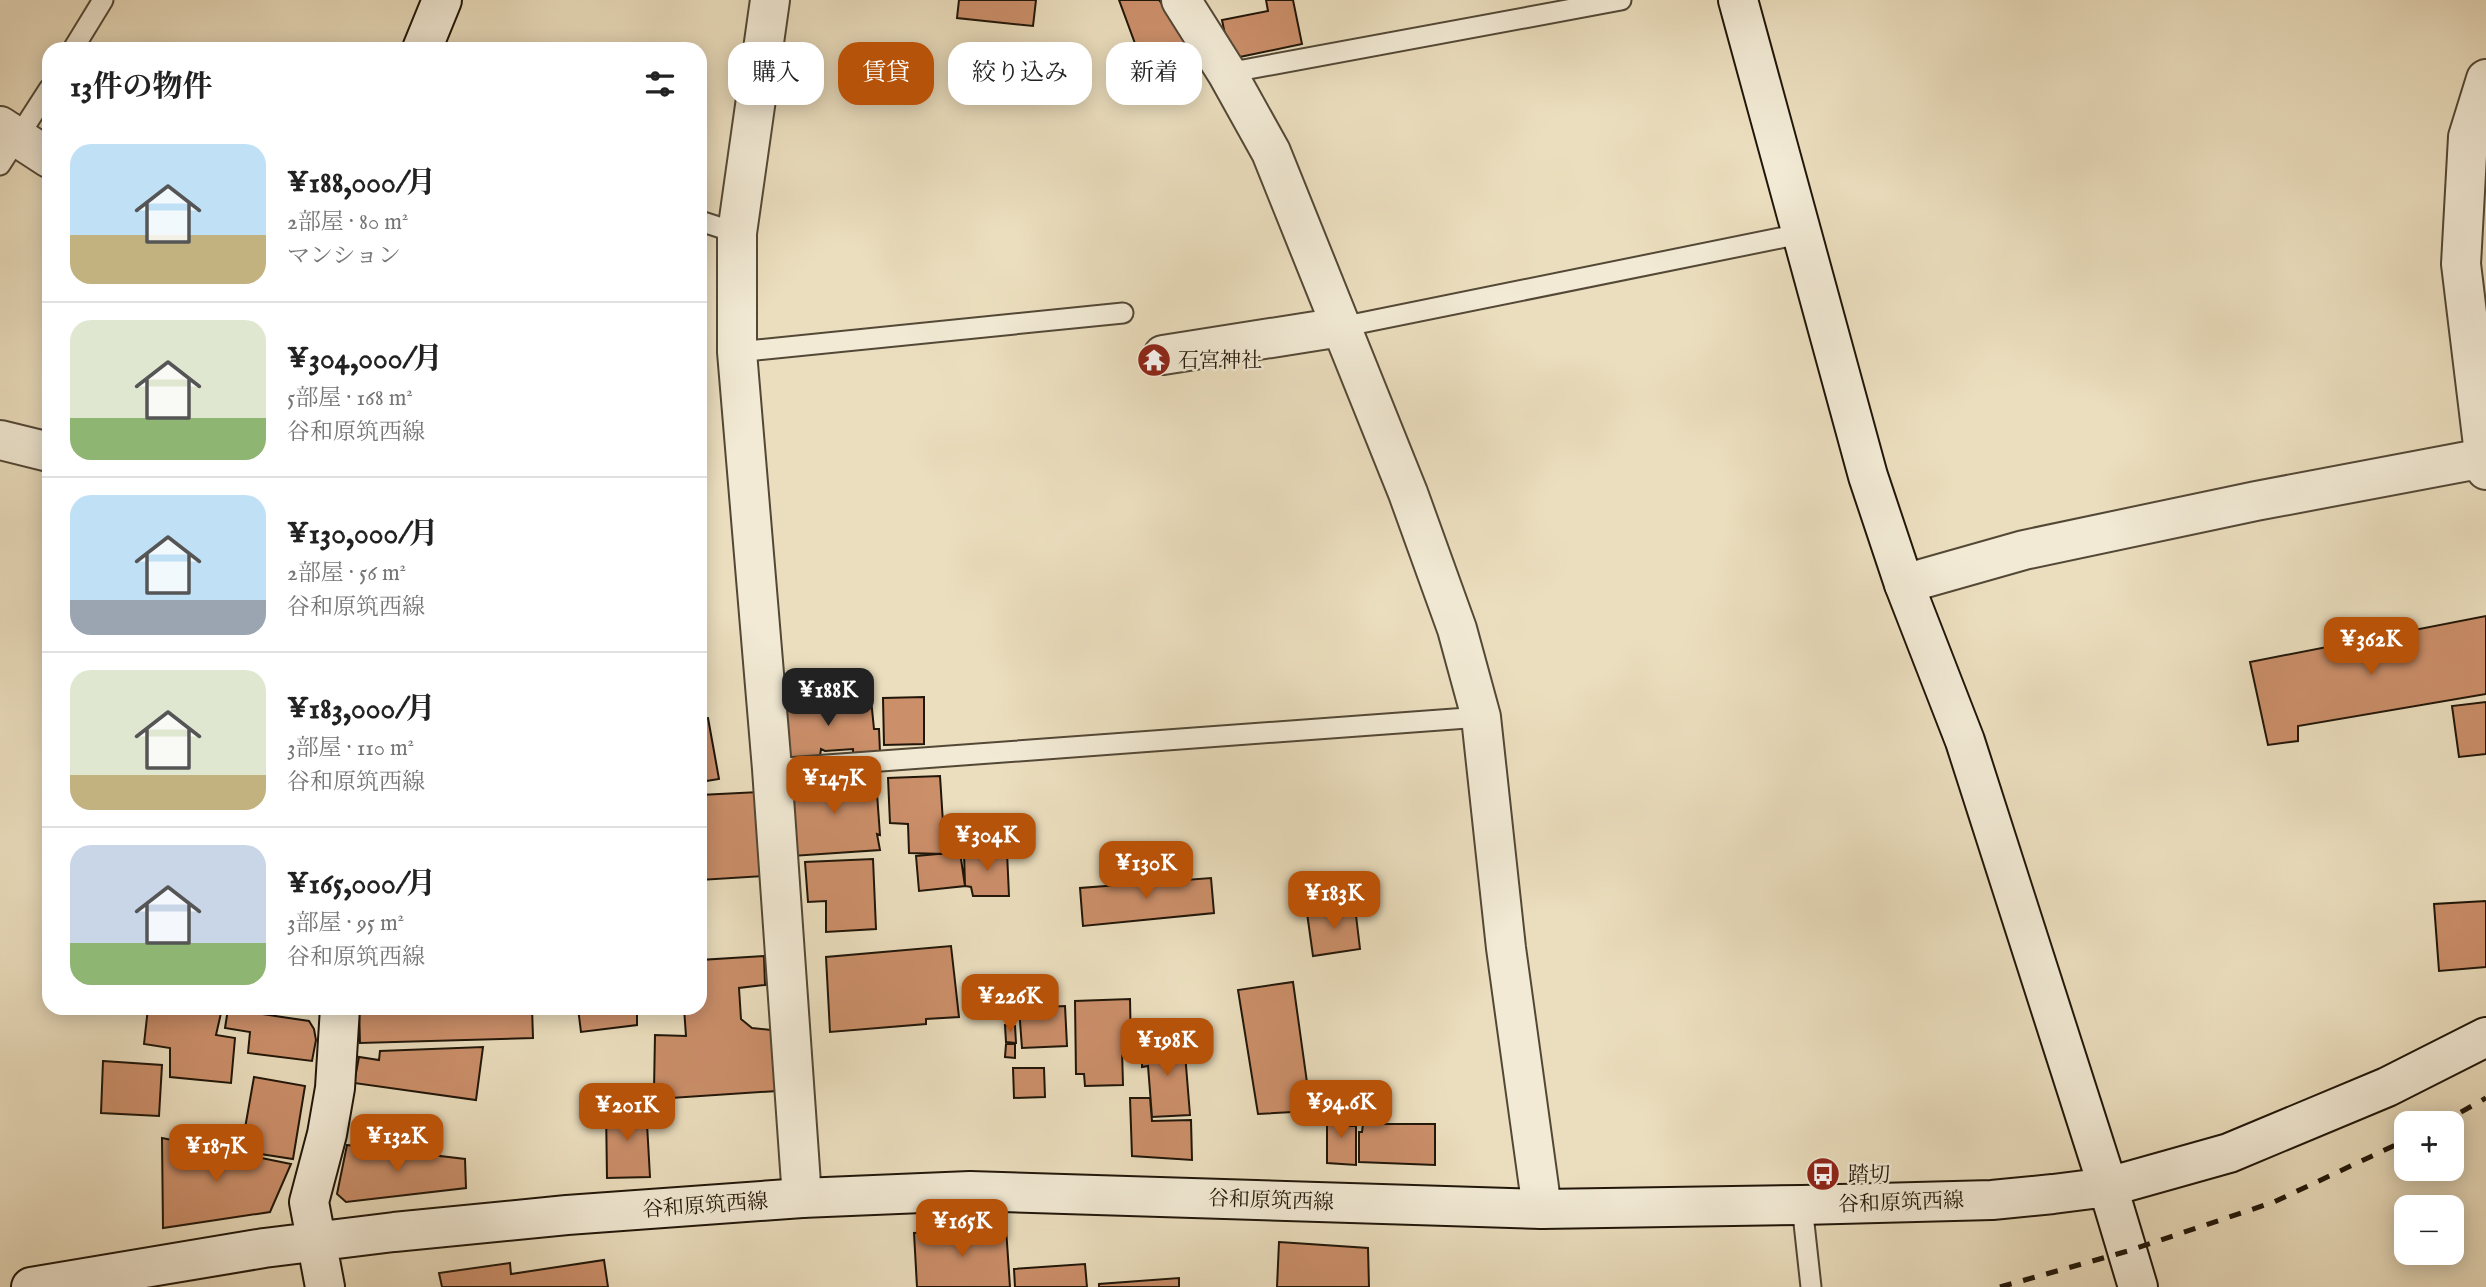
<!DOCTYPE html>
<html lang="ja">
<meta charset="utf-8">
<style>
body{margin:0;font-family:"IM FELL English","Noto Serif JP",serif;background:#f6f6f6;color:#222;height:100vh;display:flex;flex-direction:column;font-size:26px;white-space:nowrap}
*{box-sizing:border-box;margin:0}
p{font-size:23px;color:#767676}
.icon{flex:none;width:38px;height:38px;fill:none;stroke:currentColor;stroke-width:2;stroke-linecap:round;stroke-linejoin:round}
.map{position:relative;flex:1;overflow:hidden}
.drawer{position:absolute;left:42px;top:42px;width:665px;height:973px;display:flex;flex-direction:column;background:#fff;border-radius:21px;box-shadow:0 4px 18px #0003}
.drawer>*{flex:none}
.guide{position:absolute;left:728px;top:42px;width:665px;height:63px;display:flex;gap:14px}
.buttons{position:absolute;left:2394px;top:1111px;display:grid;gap:14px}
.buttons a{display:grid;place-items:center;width:70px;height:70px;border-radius:14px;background:#fff;box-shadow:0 4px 18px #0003;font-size:35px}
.price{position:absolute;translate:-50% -60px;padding:0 16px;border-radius:14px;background:#b45309;color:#fff;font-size:23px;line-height:46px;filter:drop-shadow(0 2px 4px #0008)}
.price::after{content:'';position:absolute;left:50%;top:42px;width:21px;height:16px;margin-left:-10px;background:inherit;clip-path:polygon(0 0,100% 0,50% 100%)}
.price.selected{background:#222;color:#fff}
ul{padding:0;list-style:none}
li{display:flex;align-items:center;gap:21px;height:175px;padding:0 28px}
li+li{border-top:2px solid #e0e0e0}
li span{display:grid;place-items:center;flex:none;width:196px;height:140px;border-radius:21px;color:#555}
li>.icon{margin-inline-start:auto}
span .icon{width:84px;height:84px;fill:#fffc;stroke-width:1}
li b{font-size:30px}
h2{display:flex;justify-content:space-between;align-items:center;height:84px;padding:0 28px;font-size:30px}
.tag{padding:0 24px;border-radius:21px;background:#fff;box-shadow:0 4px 18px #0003;font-size:24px;line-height:63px}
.tag.selected{background:#b45309;color:#fff}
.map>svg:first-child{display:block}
.building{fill:#cb8f6a;stroke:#201609;stroke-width:2}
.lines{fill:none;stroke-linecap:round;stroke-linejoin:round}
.lane-casing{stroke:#534836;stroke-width:23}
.street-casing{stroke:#534836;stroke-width:42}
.secondary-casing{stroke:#201609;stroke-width:42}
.lane{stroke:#f2ead5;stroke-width:19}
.street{stroke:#f2ead5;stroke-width:38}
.secondary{stroke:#f2ead5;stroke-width:38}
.rail{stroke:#201609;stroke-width:5;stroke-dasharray:12 12;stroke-linecap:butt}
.labels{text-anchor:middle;stroke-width:5;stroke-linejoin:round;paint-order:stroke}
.poi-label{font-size:21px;fill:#201609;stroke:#f2ead5;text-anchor:start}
.street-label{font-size:21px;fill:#201609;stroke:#f2ead5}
</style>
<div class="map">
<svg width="2486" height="1287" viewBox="0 0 2486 1287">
<rect width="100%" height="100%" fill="#ebdebe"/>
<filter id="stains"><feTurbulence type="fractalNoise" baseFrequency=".00286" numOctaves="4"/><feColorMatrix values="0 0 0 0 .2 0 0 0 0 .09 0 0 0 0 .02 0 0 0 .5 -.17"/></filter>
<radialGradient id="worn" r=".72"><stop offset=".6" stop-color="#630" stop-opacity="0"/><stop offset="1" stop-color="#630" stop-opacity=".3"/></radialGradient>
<!-- building -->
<path class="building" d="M959 0H1036L1033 26 957 18Z
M1119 0H1159L1201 57 1147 76Z
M1266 0H1293L1302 44 1230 59 1222 20 1268 11Z
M2486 616V694L2298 726V741L2268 745 2250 662Z
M924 697V744L884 745 883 698Z
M871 699 874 729H879L880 752 853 753V749L825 751 821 749 820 756 783 759 780 705Z
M2486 702V754L2459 757 2452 706Z
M708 718 719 779 700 782V719Z
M940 776 945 854 909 853 908 824 890 823 888 778Z
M873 777V781L876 780 880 835 877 834 880 850 792 856 787 782Z
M759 792 765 876 700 880V795Z
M960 852 965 886 919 891 916 856Z
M964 852H1007L1009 896H973L971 887 965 886Z
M873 859 876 929 826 932V901L808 902 805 862Z
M1211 878 1214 913 1083 926 1080 888Z
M2486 901V967L2439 971 2434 904Z
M1355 907 1360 949 1313 956 1307 913Z
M951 946 959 1017 926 1019V1024L830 1032 826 957Z
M764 956 765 985 739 988 741 1019 752 1028 771 1030 777 1091 671 1098 668 1090H654L655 1035 686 1036 684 1008H700V960Z
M1293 982 1311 1111 1258 1114 1238 990Z
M1130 999 1131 1049H1122L1123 1085 1085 1086 1084 1074H1076L1075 1001Z
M1065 1006 1067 1046 1022 1048 1019 1008Z
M148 1008H186L221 1013 216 1035 235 1038 231 1083 170 1077V1048L144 1044Z
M359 1008H532L533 1038 360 1043Z
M578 1008H637V1025L581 1032Z
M228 1009 309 1021 314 1029 316 1040 312 1061 248 1053 250 1032 225 1028Z
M1005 1025 1015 1026 1016 1043 1006 1042Z
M1184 1041 1190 1115 1152 1117 1148 1066 1142 1067V1042Z
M1006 1044H1015V1058L1005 1057Z
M483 1047 476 1100 354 1083 359 1057 379 1060 380 1051Z
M103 1061 162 1065 159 1116 101 1113Z
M1013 1068H1044L1045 1097 1014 1098Z
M254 1077 305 1086 293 1159 241 1151Z
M1130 1098H1150L1152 1121 1191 1120 1192 1160 1132 1156Z
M646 1106 650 1177 607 1178 606 1108Z
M1327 1111H1344L1346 1115V1126H1356V1165L1327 1163Z
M1363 1124H1435V1165L1359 1162V1132H1362Z
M162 1138 291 1164 270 1212 163 1228Z
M347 1145 465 1159 466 1188 346 1202 337 1194Z
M1006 1228 1010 1287H917L914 1233Z
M1279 1242 1368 1248 1369 1287H1277Z
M604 1260 608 1287H442L439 1273 510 1263 511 1274Z
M1085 1264 1087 1287H1015L1014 1269Z
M1179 1278V1287H1099V1284Z"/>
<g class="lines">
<!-- lane casing -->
<g class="lane-casing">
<path id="lane" d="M73 49 103 0
M1227 73 1621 0
M0 165 49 89
M700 221 737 233
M1341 327 1800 234
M737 352 1123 313
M772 769 1481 717
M1802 1205 1811 1287"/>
</g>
<!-- street casing -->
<g class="street-casing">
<path id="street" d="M770 0 737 233V352L772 769 802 1198
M1181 0 1227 73 1271 152 1408 493 1457 629 1481 717 1506 948 1542 1209
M2486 79 2468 137 2461 264 2486 470
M0 126 49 158
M1163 355 1341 327
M0 440 49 452
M1904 584 2024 550 2256 501 2484 458"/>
</g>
<!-- secondary casing -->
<g class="secondary-casing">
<path id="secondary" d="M1738 0 1868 476 1904 584 1965 741 2108 1187 2138 1287
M422 49 442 0
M31 1287 264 1248 394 1232 567 1215 802 1198 970 1191 1542 1209 1802 1205 1992 1200 2053 1194 2108 1187 2229 1153 2387 1087 2486 1037
M325 1287 309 1202 327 1134 335 1088 340 1008"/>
</g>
<!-- lane -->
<use href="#lane" class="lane"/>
<!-- street -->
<use href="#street" class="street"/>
<!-- secondary -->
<use href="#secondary" class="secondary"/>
<!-- rail -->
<path class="rail" d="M2440 1124 2486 1098
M2000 1287 2128 1251 2274 1202 2406 1140"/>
</g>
<!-- icons -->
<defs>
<g id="temple-disc" transform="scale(1.75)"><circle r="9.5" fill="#8f2418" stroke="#f2ead5"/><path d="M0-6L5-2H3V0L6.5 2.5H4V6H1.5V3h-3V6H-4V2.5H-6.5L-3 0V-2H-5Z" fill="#fff"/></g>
<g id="bus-disc" transform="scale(1.75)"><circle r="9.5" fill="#8f2418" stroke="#f2ead5"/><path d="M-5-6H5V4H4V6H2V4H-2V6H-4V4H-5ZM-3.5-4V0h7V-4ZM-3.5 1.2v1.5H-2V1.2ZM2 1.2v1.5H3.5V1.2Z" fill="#fff"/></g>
</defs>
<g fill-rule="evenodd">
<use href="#temple-disc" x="1154" y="360"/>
<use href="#bus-disc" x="1823" y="1174"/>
</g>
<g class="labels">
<!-- poi labels -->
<g class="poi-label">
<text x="1178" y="367">石宮神社</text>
<text x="1848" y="1181">踏切</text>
</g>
<!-- street labels -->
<g class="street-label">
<text transform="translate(1271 1200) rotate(2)" y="7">谷和原筑西線</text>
<text transform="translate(1901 1202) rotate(-2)" y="7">谷和原筑西線</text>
<text transform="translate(705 1205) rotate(-4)" y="7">谷和原筑西線</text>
</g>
</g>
<rect width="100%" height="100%" filter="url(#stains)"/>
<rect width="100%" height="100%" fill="url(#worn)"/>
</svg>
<div class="buttons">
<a>+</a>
<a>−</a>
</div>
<b class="price" style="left:2371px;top:677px">¥362K</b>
<b class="price selected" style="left:828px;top:728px">¥188K</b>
<b class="price" style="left:834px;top:816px">¥147K</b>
<b class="price" style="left:987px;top:873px">¥304K</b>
<b class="price" style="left:1146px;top:901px">¥130K</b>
<b class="price" style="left:1334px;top:931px">¥183K</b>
<b class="price" style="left:1010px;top:1034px">¥226K</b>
<b class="price" style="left:1167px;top:1078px">¥198K</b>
<b class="price" style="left:1341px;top:1140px">¥94.6K</b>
<b class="price" style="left:627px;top:1143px">¥201K</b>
<b class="price" style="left:397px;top:1174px">¥132K</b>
<b class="price" style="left:216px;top:1184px">¥187K</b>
<b class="price" style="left:962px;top:1259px">¥165K</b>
<div class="guide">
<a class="tag">購入</a>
<a class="tag selected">賃貸</a>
<a class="tag">絞り込み</a>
<a class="tag">新着</a>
</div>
<section class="drawer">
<h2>13件の物件<svg class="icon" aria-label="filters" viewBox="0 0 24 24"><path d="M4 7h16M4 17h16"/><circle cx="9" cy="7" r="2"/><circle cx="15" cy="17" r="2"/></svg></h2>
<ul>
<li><span style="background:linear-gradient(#bfe0f5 65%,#c2b280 0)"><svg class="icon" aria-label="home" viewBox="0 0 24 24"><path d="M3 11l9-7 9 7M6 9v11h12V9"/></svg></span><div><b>¥188,000/月</b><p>2部屋 · 80 m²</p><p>マンション</p></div></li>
<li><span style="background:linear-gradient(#dfe7d0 70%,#8fb573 0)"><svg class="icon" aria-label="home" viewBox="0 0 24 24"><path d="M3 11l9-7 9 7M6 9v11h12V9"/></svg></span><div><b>¥304,000/月</b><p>5部屋 · 168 m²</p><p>谷和原筑西線</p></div></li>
<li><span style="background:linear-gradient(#bfe0f5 75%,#9aa5b1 0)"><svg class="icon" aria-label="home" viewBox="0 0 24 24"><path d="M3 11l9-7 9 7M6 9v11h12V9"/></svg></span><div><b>¥130,000/月</b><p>2部屋 · 56 m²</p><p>谷和原筑西線</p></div></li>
<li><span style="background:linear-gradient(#dfe7d0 75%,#c2b280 0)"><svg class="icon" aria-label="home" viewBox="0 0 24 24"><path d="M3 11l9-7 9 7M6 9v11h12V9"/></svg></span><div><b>¥183,000/月</b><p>3部屋 · 110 m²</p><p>谷和原筑西線</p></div></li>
<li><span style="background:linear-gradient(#c9d6e8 70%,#8fb573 0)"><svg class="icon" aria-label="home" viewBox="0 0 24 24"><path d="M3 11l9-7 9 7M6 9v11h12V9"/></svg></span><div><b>¥165,000/月</b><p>3部屋 · 95 m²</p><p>谷和原筑西線</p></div></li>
</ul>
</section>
</div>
